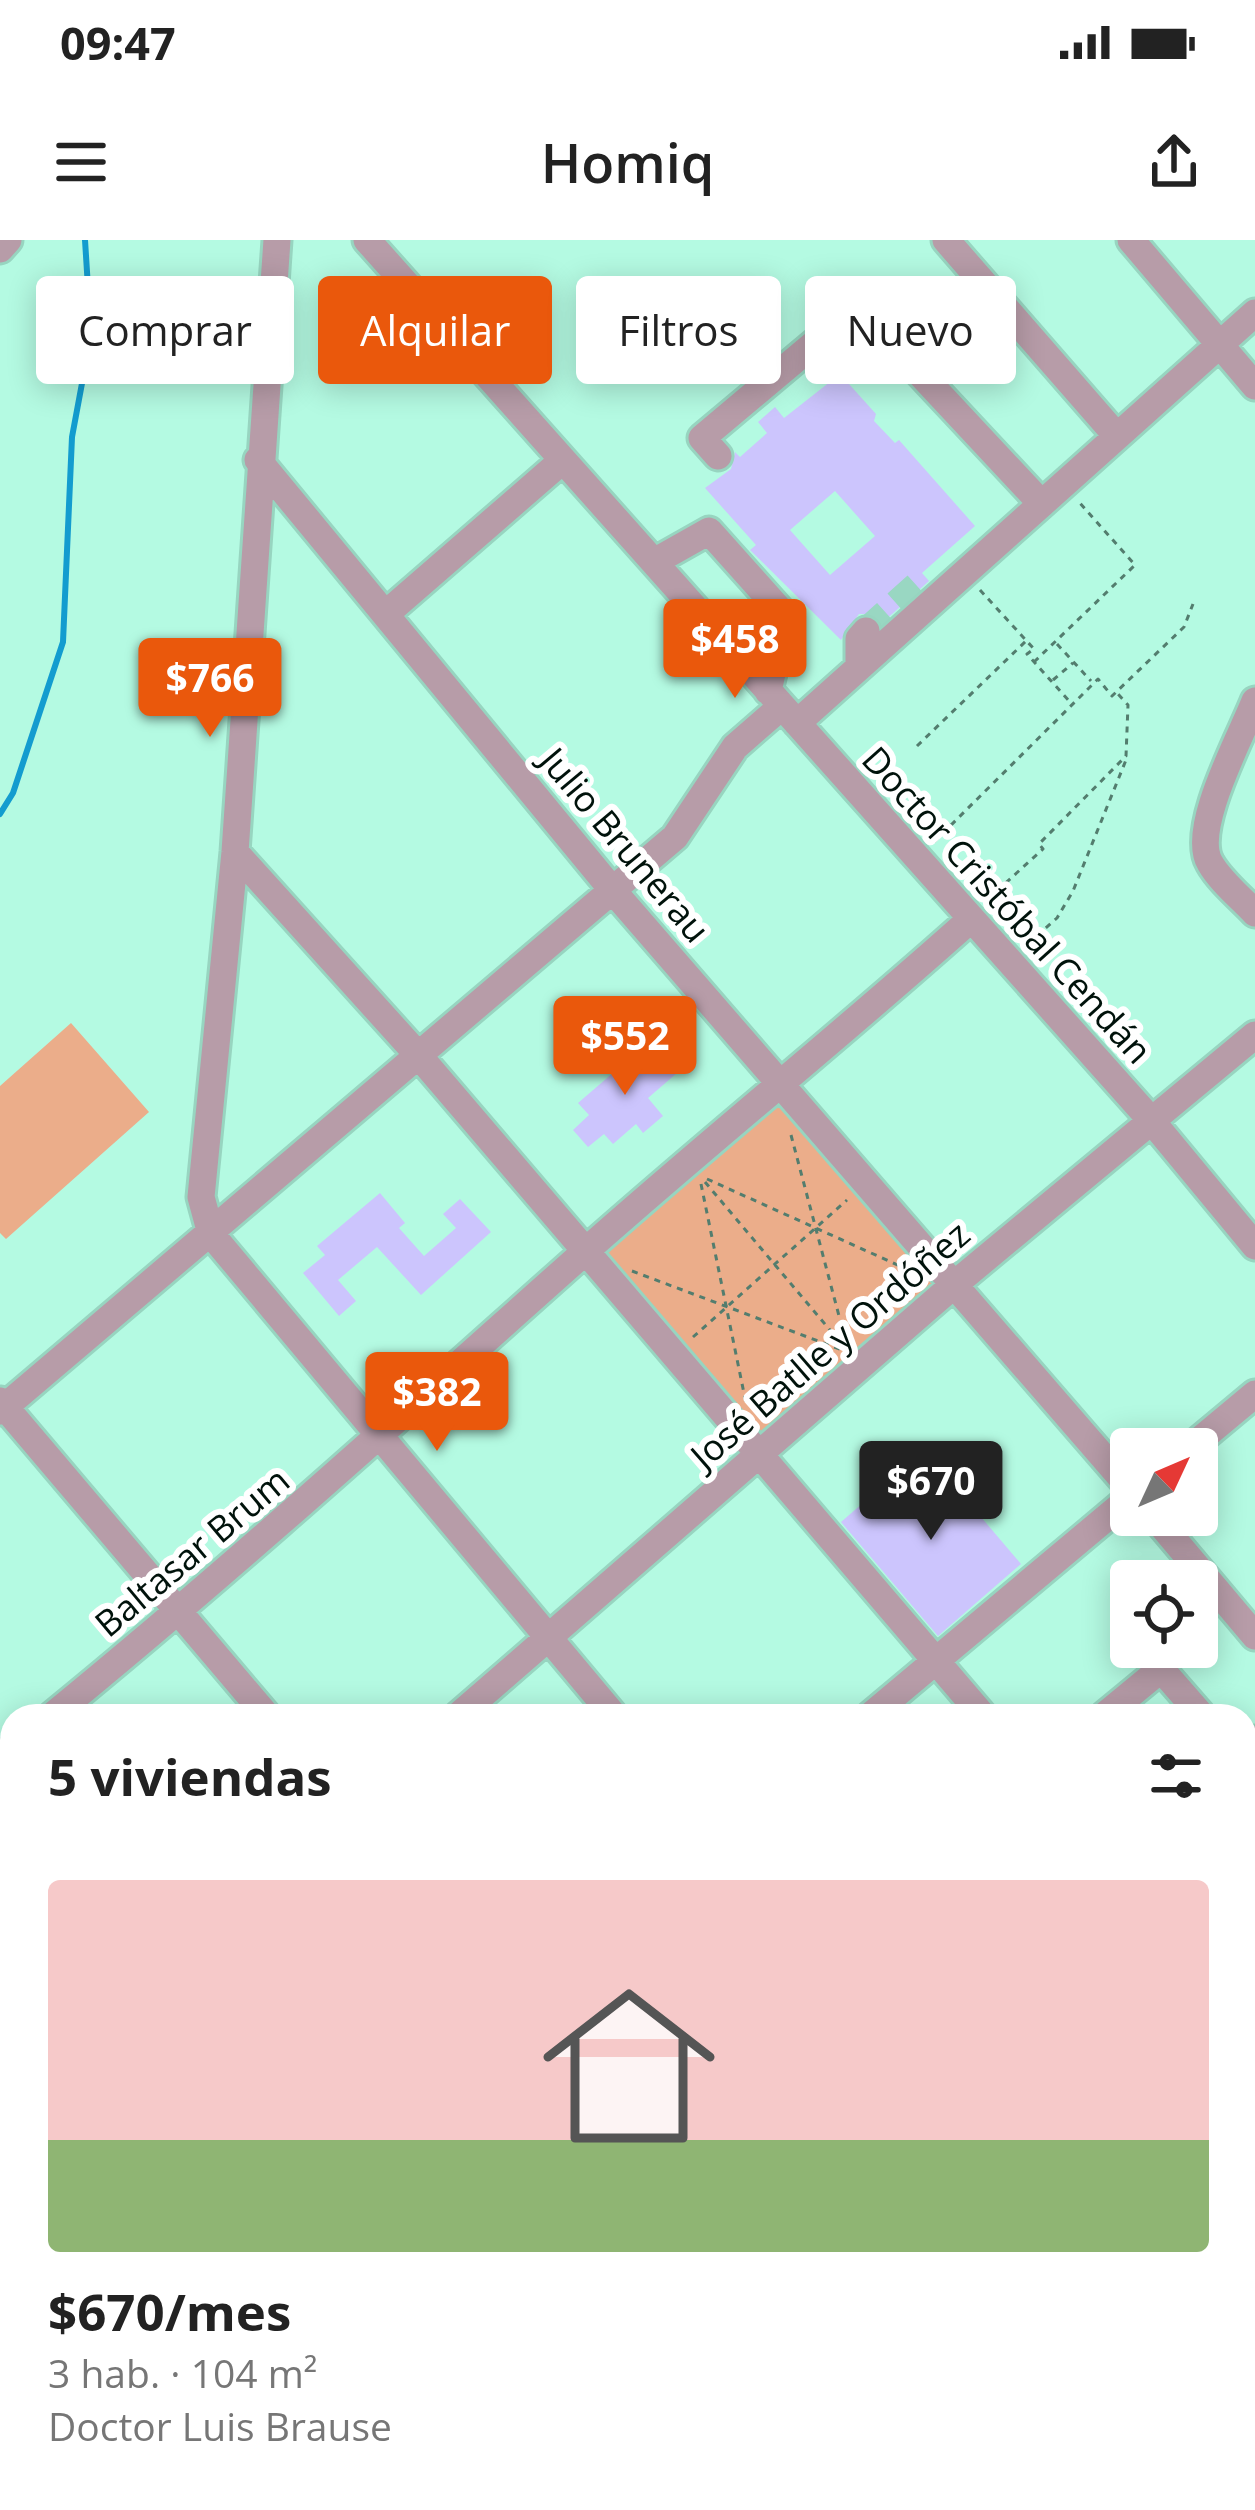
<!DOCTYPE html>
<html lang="es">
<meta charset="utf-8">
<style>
body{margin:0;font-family:"Open Sans",sans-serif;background:#f6f6f6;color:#222;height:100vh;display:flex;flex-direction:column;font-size:45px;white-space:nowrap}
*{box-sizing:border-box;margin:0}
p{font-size:39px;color:#767676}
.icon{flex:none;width:66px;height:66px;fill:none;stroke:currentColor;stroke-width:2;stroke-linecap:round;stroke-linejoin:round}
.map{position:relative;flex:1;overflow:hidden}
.sheet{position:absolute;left:0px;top:1464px;width:1257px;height:807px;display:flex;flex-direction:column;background:#fff;border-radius:36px 36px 0 0;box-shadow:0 6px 30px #0003}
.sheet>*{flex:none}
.hud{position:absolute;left:36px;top:36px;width:1185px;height:108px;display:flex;gap:24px}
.needle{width:78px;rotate:46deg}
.tools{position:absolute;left:1110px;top:1188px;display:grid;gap:24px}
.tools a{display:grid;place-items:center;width:108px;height:108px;border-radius:12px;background:#fff;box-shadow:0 6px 30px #0003;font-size:60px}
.price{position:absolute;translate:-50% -102px;padding:0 27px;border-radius:12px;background:#ea580c;color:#fff;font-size:39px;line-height:78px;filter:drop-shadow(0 3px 6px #0008)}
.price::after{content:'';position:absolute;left:50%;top:72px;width:36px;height:27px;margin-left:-18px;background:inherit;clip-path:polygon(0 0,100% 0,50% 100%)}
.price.on{background:#222;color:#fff}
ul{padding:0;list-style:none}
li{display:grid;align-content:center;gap:24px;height:636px;padding:0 48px}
li span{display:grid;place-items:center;height:372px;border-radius:12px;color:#555}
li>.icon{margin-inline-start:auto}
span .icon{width:216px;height:216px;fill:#fffc;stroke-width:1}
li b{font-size:51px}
h2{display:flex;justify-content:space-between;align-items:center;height:144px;padding:0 48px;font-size:51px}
.tag{padding:0 42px;border-radius:12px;background:#fff;box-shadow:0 6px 30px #0003;font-size:42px;line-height:108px}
.tag.on{background:#ea580c;color:#fff}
.status{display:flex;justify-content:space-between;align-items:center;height:84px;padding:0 60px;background:#fff;direction:ltr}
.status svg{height:33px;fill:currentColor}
header{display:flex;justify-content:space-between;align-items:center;height:156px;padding:0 48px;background:#fff;font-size:54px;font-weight:600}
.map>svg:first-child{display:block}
.green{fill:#ebad8a}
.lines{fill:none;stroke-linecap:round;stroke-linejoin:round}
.stream{stroke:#139ccf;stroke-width:6}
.building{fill:#ccc5fd;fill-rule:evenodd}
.minor-tunnel{stroke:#99d7c2;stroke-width:27;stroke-dasharray:27 14;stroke-linecap:butt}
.minor-casing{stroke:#97d5c0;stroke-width:33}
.path{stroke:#537d6e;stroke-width:3;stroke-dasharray:6 6;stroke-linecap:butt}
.minor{stroke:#b79ca8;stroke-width:27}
.labels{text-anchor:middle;stroke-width:12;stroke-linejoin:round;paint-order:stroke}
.street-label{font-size:36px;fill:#00120b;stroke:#fff}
</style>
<div class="status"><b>09:47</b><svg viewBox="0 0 49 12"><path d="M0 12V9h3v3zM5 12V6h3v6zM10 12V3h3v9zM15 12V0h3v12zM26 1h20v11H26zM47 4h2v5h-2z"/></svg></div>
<header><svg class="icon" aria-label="menu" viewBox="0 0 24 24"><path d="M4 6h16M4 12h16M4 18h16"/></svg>Homiq<svg class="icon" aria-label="share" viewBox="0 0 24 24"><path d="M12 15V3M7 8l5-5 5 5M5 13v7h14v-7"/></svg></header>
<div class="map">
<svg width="1255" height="2270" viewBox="0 0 1255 2270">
<rect width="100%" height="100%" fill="#b4fae2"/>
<!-- green -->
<path class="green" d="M71 783 149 872 6 999 0 993V846Z
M783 853 944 1041 756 1203 594 1017Z"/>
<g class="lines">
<!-- stream -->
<path class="stream" d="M0 574 13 553 63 402 72 197 91 95 85 0"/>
</g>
<!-- building -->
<path class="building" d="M840 134 876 174 874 181 895 203 899 200 975 286 922 333 929 341 882 383 871 374H859L841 400 750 310 756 305 705 248 731 229 735 212 740 217 767 193 758 182 775 167 784 178ZM835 251 875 296 830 335 790 290Z
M649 802 677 833 648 858 663 876 643 893 636 884 613 904 604 894 588 907 573 890 589 875 578 863Z
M380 953 405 983 399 988 424 1016 456 988 443 974 460 959 491 992 421 1055 377 1007 338 1040 356 1061 339 1076 303 1033 325 1015 317 1006Z
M924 1210 1021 1324 938 1396 841 1282Z"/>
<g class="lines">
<!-- minor-tunnel -->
<path class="minor-tunnel" d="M866 391 925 338"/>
<!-- minor casing -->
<g class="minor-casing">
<path id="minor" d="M277 0 235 612 201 957 211 994 614 1476
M367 0 1150 879 1255 1006
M946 0 1115 194
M1131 0 1255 146
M0 9 8 0
M718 216 702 198 858 67 1040 262
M258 220 614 652 1131 1249
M654 322 709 291 785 376 768 451
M388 372 563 220
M859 426V399L866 391
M1255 461C1241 497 1190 589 1210 623 1220 641 1241 658 1255 673
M797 483 1255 73
M235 612 419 816 983 1476
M0 1161 267 1476
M0 1171 675 597 735 507 782 466
M1189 1209 1255 1154
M1153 1275 1255 1396
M52 1476C233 1328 405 1172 579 1017 708 902 843 794 971 679
M458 1476 956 1043 1255 795
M870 1476 1131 1257
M1104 1476 1161 1429 1202 1476
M1245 1509 1255 1500
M0 1519 12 1509
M0 1573 12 1588
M1245 1778 1255 1789
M1245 1843 1255 1834
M0 1866 12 1855
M0 1992 12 2006
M0 2204 12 2194
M1245 2222 1255 2235
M225 2259 235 2270
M575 2259 584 2270
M929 2259 938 2270
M337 2270 350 2259
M751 2270 764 2259
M1170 2270 1183 2259"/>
</g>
<!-- path -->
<path class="path" d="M980 350 1034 409 1027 414 1070 462
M1057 404 1091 441
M1034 422 1135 325 1079 262
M1053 440 1073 423
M917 506 1026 401
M934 602 1098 439 1112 456 1184 387 1193 364
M988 659 1043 609 1039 604 1126 516 1128 465 1118 454
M1028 704 1057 678 1073 651 1126 520
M791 895 847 1106
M707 939 911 1031
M705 942 846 1109
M701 944 746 1163
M632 1031 842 1110
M693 1097 847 960"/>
<!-- minor -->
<use href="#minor" class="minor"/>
</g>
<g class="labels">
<!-- street labels -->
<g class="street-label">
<text transform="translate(625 605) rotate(50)" y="13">Julio Brunerau</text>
<text transform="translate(1007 665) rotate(48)" y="13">Doctor Cristóbal Cendán</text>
<text transform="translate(830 1105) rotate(-41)" y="13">José Batlle y Ordóñez</text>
<text transform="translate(192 1312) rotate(-40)" y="13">Baltasar Brum</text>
</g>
</g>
</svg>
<div class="tools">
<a><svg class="needle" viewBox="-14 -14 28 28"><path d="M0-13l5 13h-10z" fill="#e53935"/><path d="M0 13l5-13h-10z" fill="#767676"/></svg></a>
<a><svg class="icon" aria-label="locate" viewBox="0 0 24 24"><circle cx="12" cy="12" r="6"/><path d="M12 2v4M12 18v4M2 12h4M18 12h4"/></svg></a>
</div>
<b class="price" style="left:735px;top:461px">$458</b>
<b class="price" style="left:210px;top:500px">$766</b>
<b class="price" style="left:625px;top:858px">$552</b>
<b class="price" style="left:437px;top:1214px">$382</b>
<b class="price on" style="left:931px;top:1303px">$670</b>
<div class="hud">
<a class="tag">Comprar</a>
<a class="tag on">Alquilar</a>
<a class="tag">Filtros</a>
<a class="tag">Nuevo</a>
</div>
<section class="sheet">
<h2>5 viviendas<svg class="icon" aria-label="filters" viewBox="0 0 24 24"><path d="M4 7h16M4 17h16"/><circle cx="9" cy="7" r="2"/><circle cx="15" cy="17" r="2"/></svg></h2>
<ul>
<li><span style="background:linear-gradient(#f6c9c9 70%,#8fb573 0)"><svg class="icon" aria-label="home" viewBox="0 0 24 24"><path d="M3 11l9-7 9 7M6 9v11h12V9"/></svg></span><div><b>$670/mes</b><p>3 hab. · 104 m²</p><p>Doctor Luis Brause</p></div></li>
</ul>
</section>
</div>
